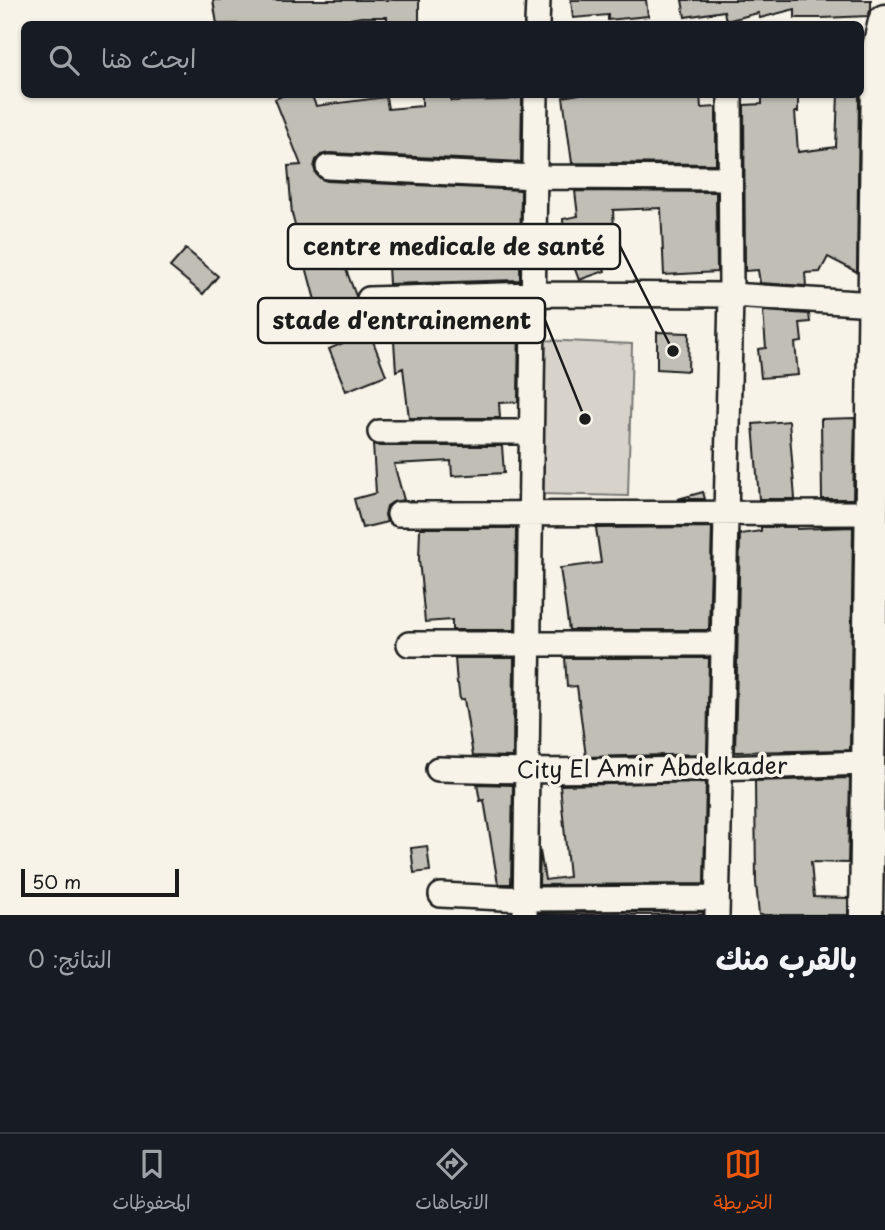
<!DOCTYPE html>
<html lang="ar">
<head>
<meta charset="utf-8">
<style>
	body { margin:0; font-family:"Playpen Sans","Playpen Sans Arabic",sans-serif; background:#20242c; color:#f1f3f6; direction:rtl }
	.scale { position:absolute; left:21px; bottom:18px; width:158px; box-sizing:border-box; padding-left:7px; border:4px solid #1c1c1c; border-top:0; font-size:19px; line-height:24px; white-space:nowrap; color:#1c1c1c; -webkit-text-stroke:5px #f7f3e8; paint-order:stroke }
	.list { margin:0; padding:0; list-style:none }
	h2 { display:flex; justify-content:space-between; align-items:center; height:91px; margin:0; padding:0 28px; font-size:30px }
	h2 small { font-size:23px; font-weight:400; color:#9ea1a6 }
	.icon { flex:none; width:38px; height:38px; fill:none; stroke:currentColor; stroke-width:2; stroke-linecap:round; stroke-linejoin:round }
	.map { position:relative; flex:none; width:885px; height:915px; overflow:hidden; direction:ltr }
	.search { position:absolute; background:#171b24; box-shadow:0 2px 5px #0004; left:21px; right:21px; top:21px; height:77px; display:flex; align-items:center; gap:18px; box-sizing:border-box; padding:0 24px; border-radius:10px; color:#9ea1a6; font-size:26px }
	.sheet { height:217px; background:#171b24 }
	nav { display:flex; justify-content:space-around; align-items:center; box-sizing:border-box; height:98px; border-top:2px solid #363941; background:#171b24; font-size:19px; color:#9ea1a6 }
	nav a { display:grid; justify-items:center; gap:4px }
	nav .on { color:#ea580c }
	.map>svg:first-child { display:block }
	.green { fill:#d7d3cb; stroke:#7a7874; stroke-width:2 }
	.building { fill:#c0beb5; stroke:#1c1c1c; stroke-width:2 }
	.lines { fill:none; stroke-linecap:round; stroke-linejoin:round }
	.street-casing { stroke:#1c1c1c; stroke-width:28 }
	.secondary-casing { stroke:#1c1c1c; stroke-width:37 }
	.street { stroke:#f7f3e8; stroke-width:23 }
	.secondary { stroke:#f7f3e8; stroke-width:32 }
	.labels { text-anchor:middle; stroke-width:7; stroke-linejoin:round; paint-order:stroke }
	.street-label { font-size:23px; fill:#1c1c1c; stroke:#f7f3e8 }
	.leader { fill:none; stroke:#1c1c1c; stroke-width:2.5 }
	.callout-dot { fill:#1c1c1c; stroke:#f7f3e8; stroke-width:2.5 }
	.callout { fill:#f7f3e8; stroke:#1c1c1c; stroke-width:2.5 }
	.callout-label { font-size:24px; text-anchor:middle; font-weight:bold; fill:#1c1c1c }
</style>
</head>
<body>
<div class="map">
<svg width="885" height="915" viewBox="0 0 885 915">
	<rect width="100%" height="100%" fill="#f7f3e8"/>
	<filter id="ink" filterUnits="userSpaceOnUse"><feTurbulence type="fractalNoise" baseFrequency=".0143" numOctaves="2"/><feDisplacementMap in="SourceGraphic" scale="14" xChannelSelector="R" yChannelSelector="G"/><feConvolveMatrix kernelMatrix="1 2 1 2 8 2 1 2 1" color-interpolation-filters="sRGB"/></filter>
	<g filter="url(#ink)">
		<path class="green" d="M 542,340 L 632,344 L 628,496 L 540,494 Z"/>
		<path class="building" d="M 213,0 L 419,0 L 419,22 L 387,22 L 387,17 L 361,17 L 324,24 L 318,24 L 317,21 L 292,24 L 217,24 Z
			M 571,0 L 646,0 L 648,16 L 608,20 L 608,15 L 573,18 Z
			M 682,0 L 871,0 L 871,9 L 868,16 L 822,18 L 795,18 L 795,9 L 760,18 L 758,13 L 726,21 L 724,11 L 685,17 Z
			M 286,94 L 311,94 L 316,106 L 386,97 L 388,109 L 422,106 L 422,94 L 451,94 L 451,101 L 507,100 L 522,97 L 521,162 L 329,153 L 321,155 L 316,160 L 314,167 L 316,174 L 321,179 L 327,181 L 521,190 L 520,280 L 389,284 L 388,266 L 345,267 L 356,296 L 357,306 L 361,310 L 386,375 L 346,391 L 329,349 L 343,343 L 327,301 L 316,304 L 292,214 L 288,166 L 301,165 L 275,99 Z
			M 579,94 L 700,94 L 701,108 L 716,107 L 716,164 L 572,163 L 563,97 Z
			M 762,94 L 798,94 L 798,112 L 795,112 L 798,152 L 836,147 L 838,94 L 859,94 L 857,272 L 828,257 L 820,272 L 805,273 L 806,286 L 760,283 L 758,270 L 745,271 L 744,105 L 762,104 Z
			M 575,191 L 716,192 L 717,272 L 664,275 L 661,208 L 613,210 L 615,249 L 597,250 L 605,271 L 579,280 L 564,240 L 563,219 L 578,216 Z
			M 186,249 L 218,276 L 203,294 L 170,267 Z
			M 519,308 L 518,402 L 499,403 L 500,418 L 409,418 L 403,368 L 396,371 L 392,312 Z
			M 763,311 L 809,314 L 810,322 L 800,323 L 802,342 L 795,343 L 798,375 L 761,378 L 758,349 L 766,348 Z
			M 657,332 L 689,333 L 688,371 L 657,369 Z
			M 855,418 L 853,499 L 822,499 L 821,419 Z
			M 789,421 L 795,499 L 759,499 L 753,424 Z
			M 373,444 L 380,446 L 502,446 L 504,473 L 452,476 L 451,461 L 394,464 L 404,500 L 393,502 L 387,506 L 385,515 L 387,522 L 362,528 L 354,499 L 376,493 Z
			M 703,492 L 705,499 L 678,499 Z
			M 712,527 L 709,630 L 569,630 L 560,568 L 601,563 L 596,528 Z
			M 761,527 L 797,527 L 797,529 L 853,527 L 850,750 L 735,752 L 740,534 L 761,531 Z
			M 420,528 L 516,528 L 515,630 L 452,630 L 452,620 L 425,622 L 419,559 Z
			M 455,658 L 514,658 L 513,757 L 473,756 L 464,699 L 460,700 L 458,684 L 457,684 Z
			M 565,658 L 709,658 L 707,754 L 586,757 L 577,686 L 567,687 Z
			M 850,778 L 848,863 L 811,862 L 814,897 L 848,898 L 848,915 L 759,915 L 756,883 L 755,781 Z
			M 706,782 L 704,884 L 539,885 L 540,851 L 545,880 L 569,877 L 560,785 Z
			M 477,784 L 513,785 L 511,884 L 498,884 L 484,800 L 480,801 Z
			M 427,846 L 430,871 L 414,873 L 411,848 Z
			M 703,912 L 703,915 L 539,915 L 539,913 Z"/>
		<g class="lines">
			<defs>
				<path id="street" d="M 537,24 L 538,0
					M 328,167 L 535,177 L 730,178
					M 369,299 L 533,294 L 731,295 L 874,304
					M 380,432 L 531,432
					M 399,514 L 871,513
					M 409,644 L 723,644
					M 438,769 C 581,774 724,768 867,763
					M 441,895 L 525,899 L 717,898
					M 525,915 L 536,94
					M 717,915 L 731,295 L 730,94"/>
				<path id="secondary" d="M 866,915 L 877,129 L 879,47 L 885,21"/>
			</defs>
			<use href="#street" class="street-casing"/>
			<use href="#secondary" class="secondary-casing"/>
			<use href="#street" class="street"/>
			<use href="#secondary" class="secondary"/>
		</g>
	</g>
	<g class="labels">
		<g class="street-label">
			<text transform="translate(652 768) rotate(-1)" y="8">City El Amir Abdelkader</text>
		</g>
	</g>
	<path class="leader" d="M673 351L620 246M585 419L545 320"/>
	<g class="callout-dot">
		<circle cx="673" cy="351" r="7"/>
		<circle cx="585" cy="419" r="7"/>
	</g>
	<g class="callout">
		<rect x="288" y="224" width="332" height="45" rx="7"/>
		<rect x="258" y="298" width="287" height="45" rx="7"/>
	</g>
	<g class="callout-label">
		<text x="454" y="255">centre medicale de santé</text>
		<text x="402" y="329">stade d'entrainement</text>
	</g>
</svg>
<div class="scale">50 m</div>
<div class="search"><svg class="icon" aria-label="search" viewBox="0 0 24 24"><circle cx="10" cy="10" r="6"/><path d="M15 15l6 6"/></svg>ابحث هنا</div>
</div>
<section class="sheet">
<h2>بالقرب منك<small>النتائج: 0</small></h2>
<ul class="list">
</ul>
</section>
<nav>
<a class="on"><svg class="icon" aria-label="map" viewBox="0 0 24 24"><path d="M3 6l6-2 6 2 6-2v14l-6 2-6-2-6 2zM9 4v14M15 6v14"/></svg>الخريطة</a>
<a><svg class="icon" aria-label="directions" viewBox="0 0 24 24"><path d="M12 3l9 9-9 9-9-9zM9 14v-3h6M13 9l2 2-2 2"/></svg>الاتجاهات</a>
<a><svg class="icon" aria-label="saved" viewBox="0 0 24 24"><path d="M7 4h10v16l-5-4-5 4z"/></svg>المحفوظات</a>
</nav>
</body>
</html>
